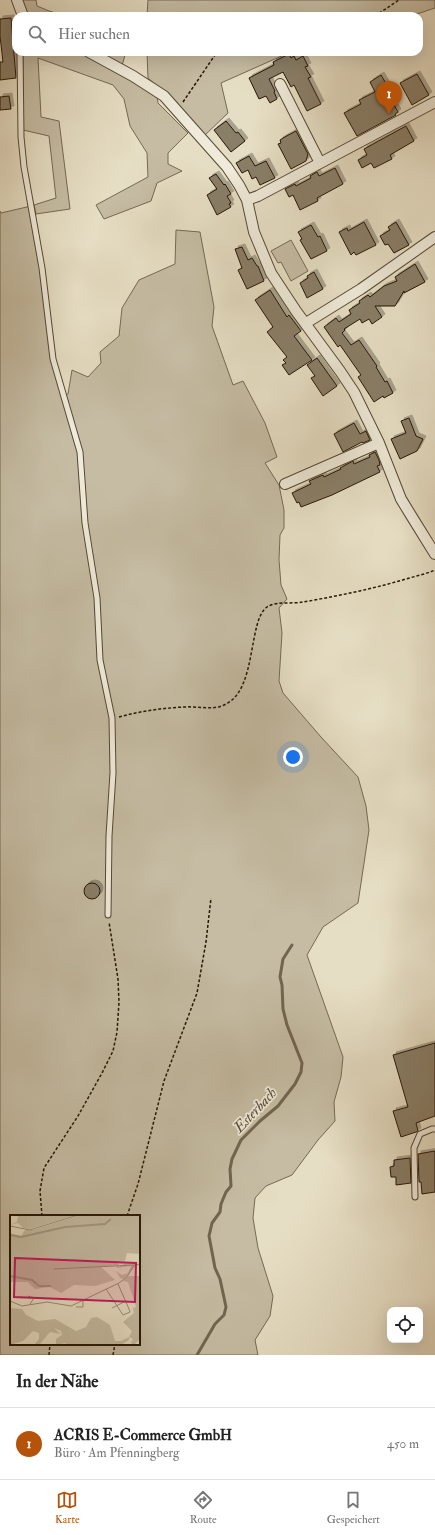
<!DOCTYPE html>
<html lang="de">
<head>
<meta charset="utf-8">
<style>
	body { margin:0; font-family:"IM FELL Double Pica",serif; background:#f6f6f6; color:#222 }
	.controls { position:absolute; right:12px; bottom:12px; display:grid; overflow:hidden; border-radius:8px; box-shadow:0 4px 16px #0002 }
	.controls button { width:36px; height:36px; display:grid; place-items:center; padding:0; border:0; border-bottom:1px solid #e0e0e0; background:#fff; color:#222; font:20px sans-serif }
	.you { position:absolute; left:293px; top:757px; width:14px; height:14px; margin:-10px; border:3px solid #fff; border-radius:50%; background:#1a73e8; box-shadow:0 0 0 6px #1a73e833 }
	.badge { display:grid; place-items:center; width:26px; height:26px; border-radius:50%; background:#b45309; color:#fff; font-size:13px; font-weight:700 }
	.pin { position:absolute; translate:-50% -33px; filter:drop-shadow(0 1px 2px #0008) }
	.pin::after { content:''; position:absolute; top:21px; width:14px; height:12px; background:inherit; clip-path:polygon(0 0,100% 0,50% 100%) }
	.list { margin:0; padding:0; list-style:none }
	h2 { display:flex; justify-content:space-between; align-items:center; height:52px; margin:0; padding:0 16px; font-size:17px }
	h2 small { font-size:13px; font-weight:400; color:#767676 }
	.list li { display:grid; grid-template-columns:26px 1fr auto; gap:12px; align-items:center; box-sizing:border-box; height:72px; padding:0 16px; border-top:1px solid #e0e0e0 }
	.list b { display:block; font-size:15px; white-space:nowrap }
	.list p { margin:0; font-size:13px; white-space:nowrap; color:#767676 }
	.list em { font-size:13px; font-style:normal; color:#767676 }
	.icon { flex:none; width:22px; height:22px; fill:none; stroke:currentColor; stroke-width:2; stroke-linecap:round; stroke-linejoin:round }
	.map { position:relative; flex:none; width:435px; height:1355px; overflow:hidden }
	.search { position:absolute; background:#fff; box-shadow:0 4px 16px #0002; left:12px; right:12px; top:12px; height:44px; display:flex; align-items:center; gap:10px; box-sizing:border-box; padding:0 14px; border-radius:12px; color:#767676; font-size:15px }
	.sheet { height:124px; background:#fff }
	nav { display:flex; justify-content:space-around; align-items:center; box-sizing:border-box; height:56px; border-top:1px solid #e0e0e0; background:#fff; font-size:11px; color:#767676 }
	nav a { display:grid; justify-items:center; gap:2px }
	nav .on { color:#b45309 }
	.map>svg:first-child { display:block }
	.green { fill:#c5bca3; stroke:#756954; fill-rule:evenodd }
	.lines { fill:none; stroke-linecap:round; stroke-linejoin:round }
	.stream { stroke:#716550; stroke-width:3 }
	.building { fill:#897e68; stroke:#251604; filter:url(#shadow) }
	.lane-casing { stroke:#554834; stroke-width:7 }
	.street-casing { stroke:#554834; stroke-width:12 }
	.path { stroke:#251604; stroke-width:1.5; stroke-dasharray:3 2; stroke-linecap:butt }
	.lane { stroke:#efead9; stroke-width:5 }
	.street { stroke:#efead9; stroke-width:10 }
	.labels { text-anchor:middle; stroke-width:3.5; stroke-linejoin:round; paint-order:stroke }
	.water-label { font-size:15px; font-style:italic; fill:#584b37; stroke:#efead9 }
	.inset-river { fill:none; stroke:#a49a83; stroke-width:2 }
	.inset-road { fill:none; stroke:#998e77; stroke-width:1 }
	.view { fill:#c2185b; fill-opacity:0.15; stroke:#c2185b; stroke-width:2 }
	.inset-edge { fill:none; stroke:#251604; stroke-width:2 }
</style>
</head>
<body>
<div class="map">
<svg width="435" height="1355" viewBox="0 0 435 1355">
	<defs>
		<filter id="shadow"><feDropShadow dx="3" dy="-3" stdDeviation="0" flood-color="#0004"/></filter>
	</defs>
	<rect width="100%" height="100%" fill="#e6dec4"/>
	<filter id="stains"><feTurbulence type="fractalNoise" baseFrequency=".005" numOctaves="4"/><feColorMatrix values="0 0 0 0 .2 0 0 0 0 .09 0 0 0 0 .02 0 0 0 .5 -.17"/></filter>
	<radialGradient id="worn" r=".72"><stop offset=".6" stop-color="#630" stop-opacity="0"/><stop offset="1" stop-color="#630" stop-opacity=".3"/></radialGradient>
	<path class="green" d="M 22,0 L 36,0 L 37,6 L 49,11 L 66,16 L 30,16 L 23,6 Z
		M 148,0 L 435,0 L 435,8 L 411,16 L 147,16 Z
		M 23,52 L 121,52 L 125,55 L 120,73 L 157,96 L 158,103 L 188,133 L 168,153 L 168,164 L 182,171 L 157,183 L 151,201 L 104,219 L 96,205 L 148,177 L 147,153 L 130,126 L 124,99 L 113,85 L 38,58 L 41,117 L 59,121 L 70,209 L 36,214 L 34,205 L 56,198 L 49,136 L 23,130 Z
		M 147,52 L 297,52 L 286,54 L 221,83 L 228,113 L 204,136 L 165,93 L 148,78 Z
		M 31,206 L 52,350 L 62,396 L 68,394 L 72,370 L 88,377 L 101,363 L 100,352 L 119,336 L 122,308 L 139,280 L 175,264 L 176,230 L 200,232 L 214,307 L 212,326 L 233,385 L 243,381 L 265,423 L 277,457 L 265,463 L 279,485 L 284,510 L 284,528 L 280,535 L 279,560 L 281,585 L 287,599 L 279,608 L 282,633 L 279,681 L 283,693 L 321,737 L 358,777 L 366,806 L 369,830 L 358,903 L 323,927 L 307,955 L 343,1057 L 341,1077 L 334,1102 L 335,1121 L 318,1140 L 292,1175 L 266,1186 L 255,1198 L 253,1218 L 258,1248 L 273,1296 L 270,1316 L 255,1340 L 258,1355 L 0,1355 L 0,211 L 1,213 ZM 11,1216 L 139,1216 L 139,1344 L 11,1344 Z
		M 291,240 L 308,271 L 291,281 L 281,262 L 278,263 L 271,251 Z"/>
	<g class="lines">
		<path class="stream" d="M 197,1355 L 215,1324 L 224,1315 L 226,1307 L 220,1279 L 215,1268 L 209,1236 L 212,1223 L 220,1212 L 221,1204 L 226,1192 L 231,1186 L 230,1169 L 232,1159 L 241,1140 L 260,1121 L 278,1106 L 295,1084 L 301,1072 L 302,1063 L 287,1025 L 283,1009 L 282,985 L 280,977 L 283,959 L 292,945"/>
	</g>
	<path class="building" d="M 11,18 L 16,78 L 0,80 L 0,62 L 3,62 L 0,36 L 0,19 Z
		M 289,54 L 291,58 L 294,56 L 296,60 L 303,56 L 308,66 L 305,67 L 311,77 L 308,78 L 321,104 L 307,111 L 294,85 L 291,87 L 283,72 L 269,79 L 275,91 L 274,92 L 277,99 L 270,103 L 266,96 L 259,99 L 249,78 L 274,65 L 273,62 Z
		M 417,74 L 429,95 L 412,105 L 400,83 Z
		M 381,75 L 391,92 L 388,94 L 398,112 L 395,114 L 396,115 L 357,136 L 344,113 L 361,104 L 359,100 L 375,92 L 370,82 Z
		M 9,96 L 11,109 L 0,110 L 0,97 Z
		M 226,121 L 236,133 L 238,132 L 245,141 L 231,152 L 214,130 Z
		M 406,126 L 414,141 L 390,155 L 392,159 L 374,168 L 371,163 L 362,168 L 358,160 L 367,155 L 364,149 Z
		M 296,131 L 308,154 L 306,161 L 291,169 L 278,144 L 281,143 L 280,140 L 283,138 Z
		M 249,156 L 255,166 L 266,161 L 275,178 L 260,185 L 256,177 L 252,179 L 248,170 L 242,173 L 236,163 Z
		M 335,168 L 343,184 L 317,198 L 318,201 L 300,210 L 293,195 L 289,197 L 285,189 L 295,184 L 296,186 L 311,178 L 310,176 L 317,172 L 319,176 Z
		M 216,174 L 224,185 L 225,184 L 231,194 L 227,196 L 231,203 L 229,204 L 231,207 L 217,215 L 207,195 L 217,189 L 209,178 Z
		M 364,222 L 376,245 L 356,255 L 354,252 L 351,255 L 339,232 L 347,228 L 348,231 Z
		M 396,222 L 409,245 L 394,253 L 388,244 L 385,245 L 380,236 L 390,230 L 388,227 Z
		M 311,225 L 318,237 L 320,236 L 327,251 L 311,259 L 300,240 L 302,239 L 298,232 Z
		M 242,247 L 248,260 L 252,258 L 257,266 L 258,266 L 264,281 L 247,289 L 238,270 L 242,268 L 235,249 Z
		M 415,264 L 425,282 L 404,293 L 404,291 L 395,306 L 375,306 L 382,317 L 372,324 L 369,319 L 362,323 L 360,319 L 344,329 L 345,330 L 342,333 L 351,345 L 359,340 L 377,366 L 376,367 L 385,382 L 387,381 L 393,393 L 384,398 L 383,396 L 374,402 L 358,377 L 361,375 L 340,345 L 338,347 L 324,327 L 336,318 L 339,322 L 351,314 L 349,310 L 360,303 L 359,301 L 368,295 L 370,297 L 384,286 L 397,281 L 395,277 Z
		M 314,272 L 323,289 L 307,298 L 300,283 L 308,278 L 307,276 Z
		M 270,290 L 287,317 L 289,315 L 301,331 L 294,336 L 312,360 L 289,375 L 282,365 L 286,363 L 283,360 L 287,357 L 267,332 L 273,327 L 255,300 Z
		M 317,358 L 337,386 L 323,396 L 311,378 L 315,376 L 307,365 Z
		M 409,418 L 416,436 L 423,439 L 417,451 L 400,459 L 391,439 L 406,433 L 401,421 Z
		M 354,423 L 360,434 L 366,431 L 370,440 L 363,443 L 362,442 L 343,452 L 334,434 Z
		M 375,452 L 379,460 L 380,465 L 377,466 L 380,472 L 332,495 L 301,507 L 299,502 L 297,503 L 292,493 L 311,484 L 309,481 L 323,475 L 324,477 L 341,469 L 340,468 L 353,461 L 354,464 L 370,457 L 369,455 Z
		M84 891a8 8 0 1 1 16 0a8 8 0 1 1-16 0Z
		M 435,1043 L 435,1116 L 416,1123 L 418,1131 L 416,1132 L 401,1137 L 393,1111 L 408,1107 L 393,1055 Z
		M 435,1151 L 435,1192 L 422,1194 L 421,1182 L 419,1182 L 418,1154 Z
		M 410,1158 L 411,1183 L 396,1185 L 396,1177 L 391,1177 L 390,1167 L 394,1166 L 394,1160 Z"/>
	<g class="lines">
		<defs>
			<path id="lane" d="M 20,52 L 21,137 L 24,167 L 42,268 L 53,359 L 80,452 L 85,523 L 97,598 L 100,660 L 112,718 L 113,773 L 109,836 L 108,915
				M 415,1197 L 414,1148 L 420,1134 L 432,1129 L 435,1129"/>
			<path id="street" d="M 17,0 L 23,16
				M 89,52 L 133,76 L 164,96 L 227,167 L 239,185 L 247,200 L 254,232 L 271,273 L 296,311 L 340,371 L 354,392 L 379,443 L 401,499 L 412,517 L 435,554
				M 280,84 L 320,163
				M 247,200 L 258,196 L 435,102
				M 306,323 L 361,289 L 435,237
				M 285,484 L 379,443"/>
		</defs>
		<use href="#lane" class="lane-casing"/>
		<use href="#street" class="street-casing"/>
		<path class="path" d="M 375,16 L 399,0
			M 183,102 L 217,52
			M 119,717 C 141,711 162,708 185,707 C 198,706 214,711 226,704 C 257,689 248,620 267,607 C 276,601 293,604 303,602 C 338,596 372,589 406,579 C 416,576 426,574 435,570
			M 42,1216 L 40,1191 L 44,1168 L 78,1116 L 102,1073 L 113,1051 L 117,1032 L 119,1002 L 118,979 L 109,922
			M 127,1216 L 138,1184 L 164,1081 L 197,993 L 206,942 L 211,898
			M 49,1355 L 50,1344
			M 113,1355 L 115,1344"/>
		<use href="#lane" class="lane"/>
		<use href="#street" class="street"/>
	</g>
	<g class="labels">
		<g class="water-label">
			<text transform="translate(255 1110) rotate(-47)" y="5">Esterbach</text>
		</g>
	</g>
	<g transform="translate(10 1215)">
		<rect width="130" height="130" fill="#e6dec4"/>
		<path d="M 8,0 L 67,0 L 20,14 L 13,13 L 8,8 L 0,10 L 7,7 ZM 70,0 L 130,0 L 130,39 L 117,38 L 115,46 L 107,47 L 109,52 L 115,49 L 130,50 L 126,51 L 114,64 L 110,63 L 106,56 L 112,60 L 118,58 L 121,51 L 107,53 L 107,50 L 91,52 L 105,65 L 85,71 L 64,70 L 51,78 L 40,72 L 25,74 L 18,67 L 0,67 L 0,18 L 11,21 L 15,15 L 23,15 ZM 119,61 L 130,61 L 130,124 L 124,130 L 121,128 L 123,124 L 119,122 L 119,125 L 111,130 L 57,130 L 55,128 L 47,130 L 38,130 L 46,129 L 46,124 L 52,120 L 51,116 L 44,113 L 51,119 L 40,117 L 29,130 L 24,130 L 29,124 L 29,118 L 23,116 L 13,126 L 0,130 L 0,93 L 12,94 L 16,100 L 28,106 L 45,104 L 66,116 L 76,112 L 81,103 L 87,102 L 100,110 L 105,126 L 111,126 L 119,122 L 122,116 L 113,107 L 124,98 L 123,93 L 126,92 L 118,67 L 113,66 Z" fill="#c5bca3"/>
		<path class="inset-river" d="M 0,20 L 11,22 L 55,12 L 95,9 L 101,4M 0,61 L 22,65 L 29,71 L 41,71"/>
		<path class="inset-road" d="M 0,11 L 20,15 L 68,0M 44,54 L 124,50M 96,74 L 113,100 L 120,97 L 119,94 L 108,69M 18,81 L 24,83 L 20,89M 0,86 L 12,91 L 37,87 L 61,91 L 109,68 L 117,62 L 124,50 L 130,49M 66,92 L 73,92 L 73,86M 102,93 L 116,86"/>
		<path class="view" d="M 5,43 L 126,48 L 125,87 L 4,82 Z"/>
		<rect width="130" height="130" class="inset-edge"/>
	</g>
	<rect width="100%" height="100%" filter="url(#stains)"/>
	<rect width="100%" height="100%" fill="url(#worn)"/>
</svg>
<div class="controls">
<button><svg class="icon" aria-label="locate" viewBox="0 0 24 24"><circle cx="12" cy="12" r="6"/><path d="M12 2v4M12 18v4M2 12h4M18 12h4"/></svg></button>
</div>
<div class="you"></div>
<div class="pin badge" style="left:389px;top:114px">1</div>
<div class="search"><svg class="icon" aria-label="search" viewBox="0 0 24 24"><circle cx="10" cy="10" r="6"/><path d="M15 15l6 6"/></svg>Hier suchen</div>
</div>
<section class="sheet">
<h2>In der Nähe<small></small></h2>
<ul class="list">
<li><span class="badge">1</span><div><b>ACRIS E-Commerce GmbH</b><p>Büro · Am Pfenningberg</p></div><em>450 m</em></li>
</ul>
</section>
<nav>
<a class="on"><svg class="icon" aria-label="map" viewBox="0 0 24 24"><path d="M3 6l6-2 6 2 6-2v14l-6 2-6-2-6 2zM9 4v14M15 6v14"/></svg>Karte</a>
<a><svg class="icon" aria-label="directions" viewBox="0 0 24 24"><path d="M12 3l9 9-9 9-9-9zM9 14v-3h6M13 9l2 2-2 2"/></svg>Route</a>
<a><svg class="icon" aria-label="saved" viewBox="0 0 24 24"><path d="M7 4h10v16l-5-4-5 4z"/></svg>Gespeichert</a>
</nav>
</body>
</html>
